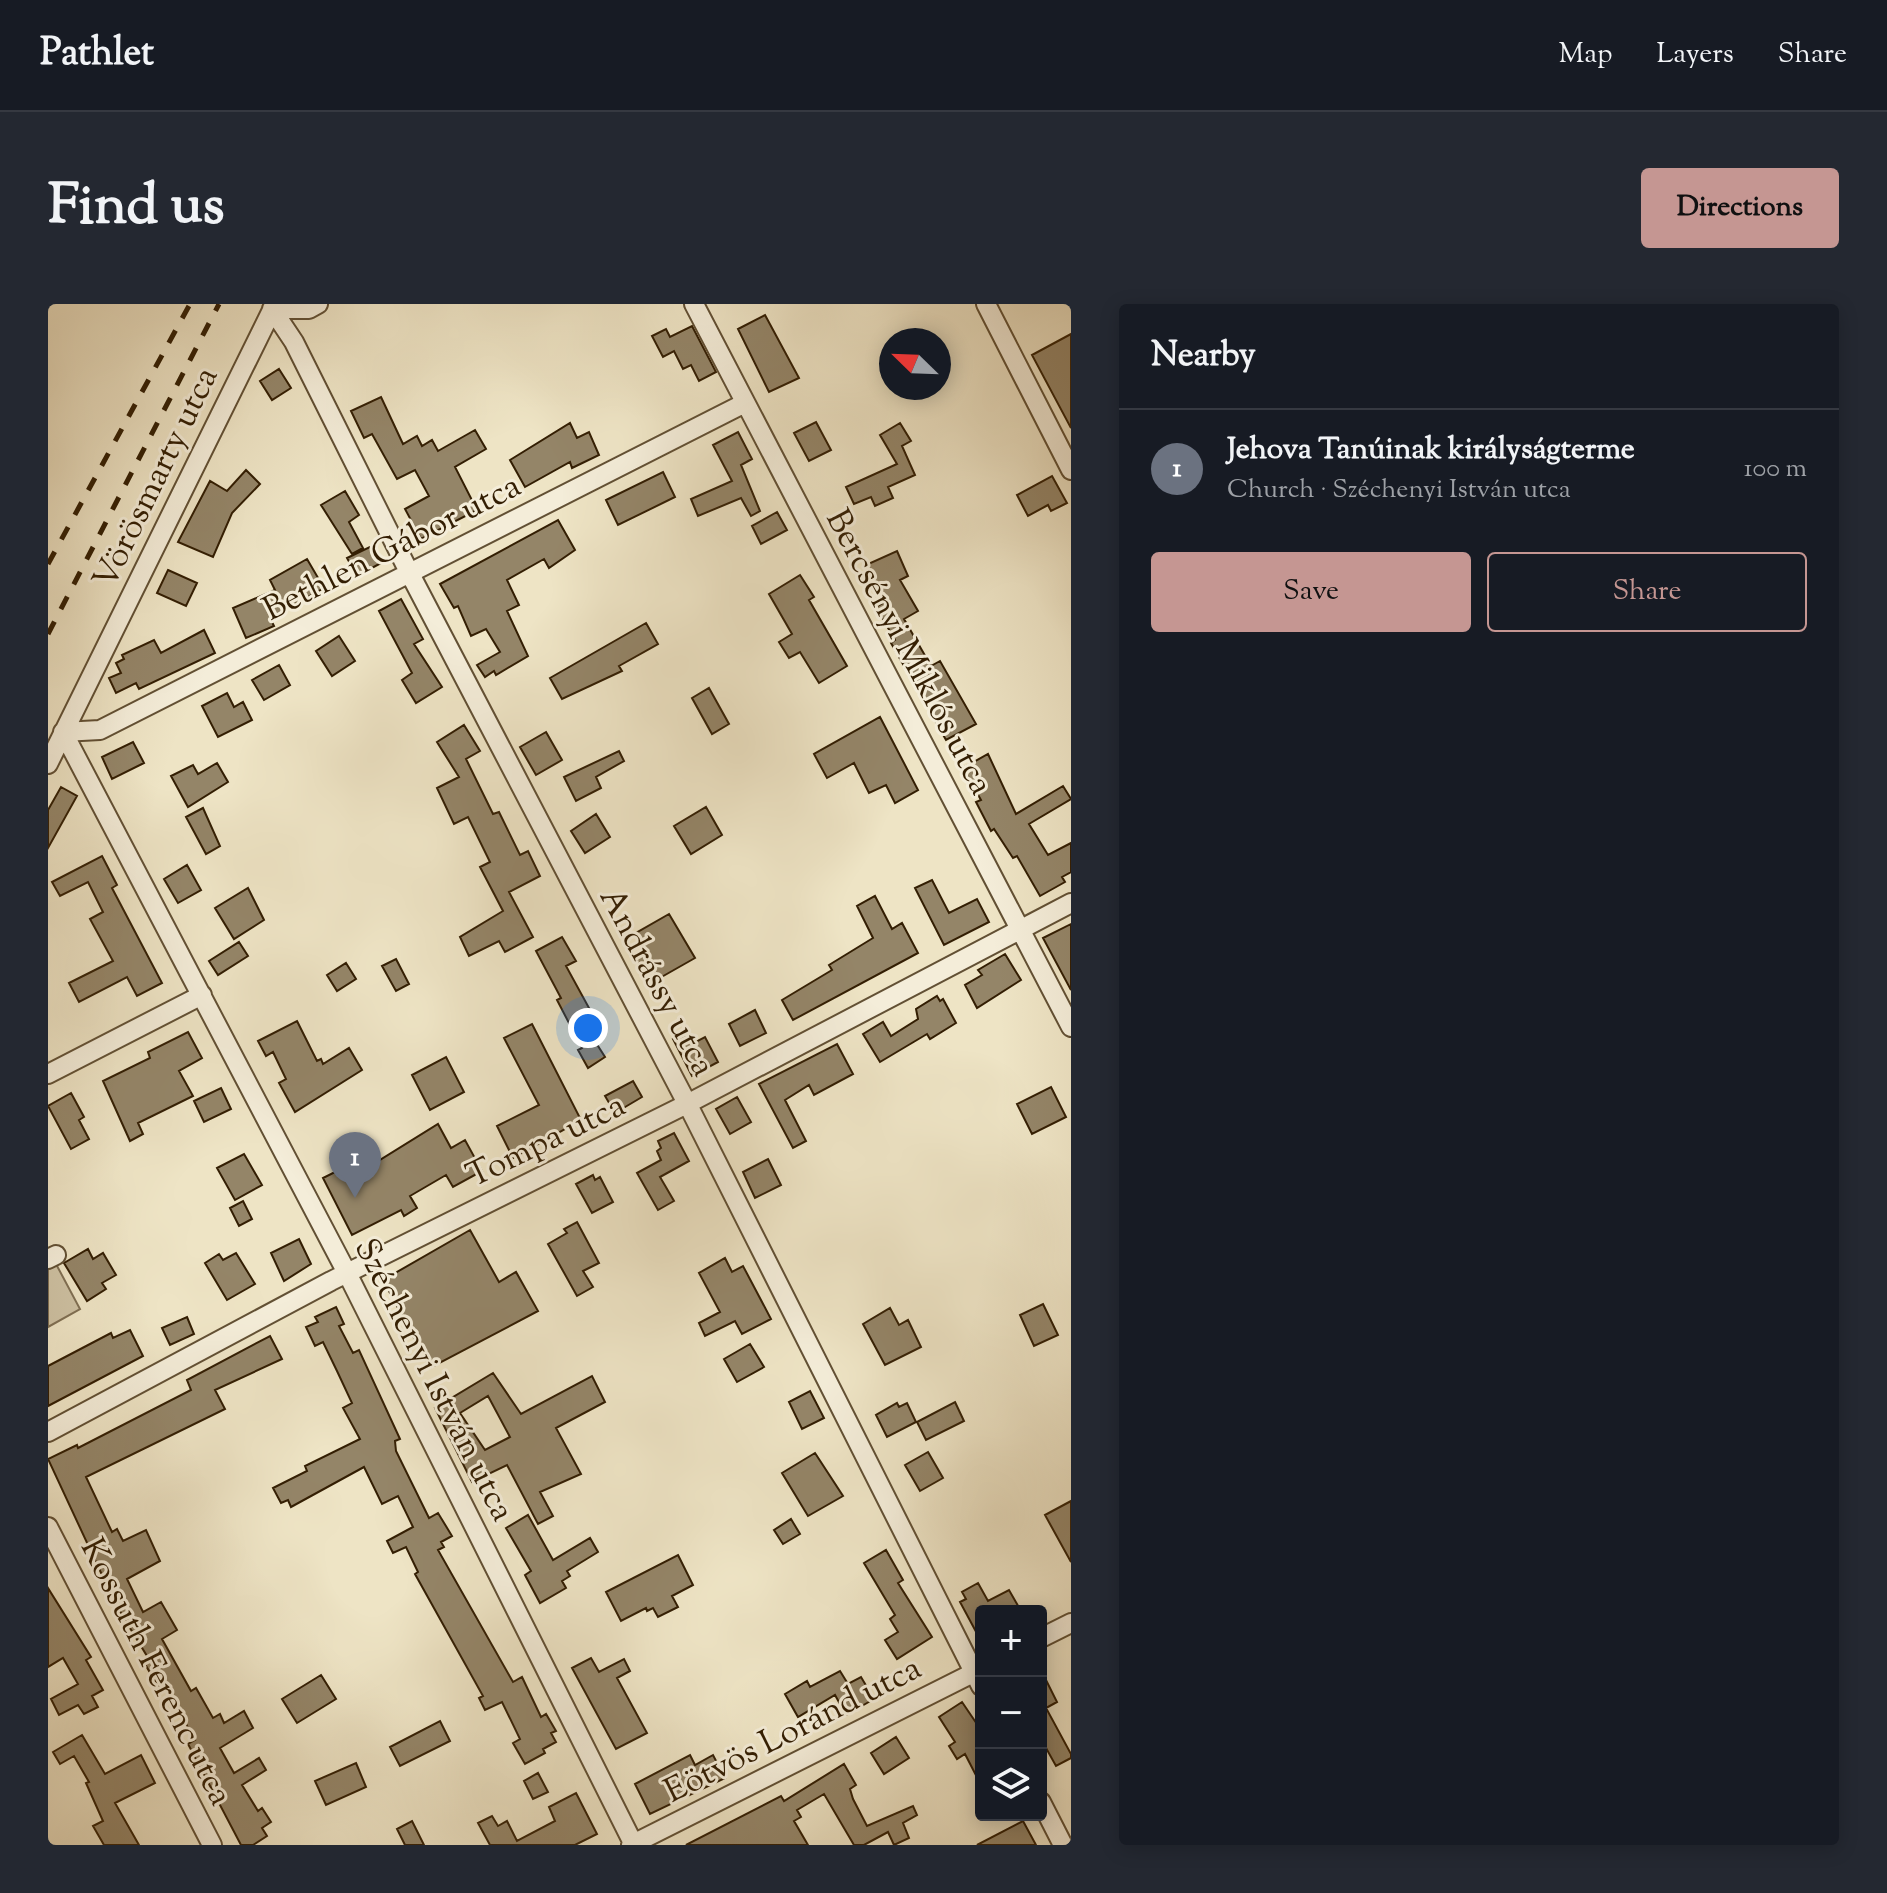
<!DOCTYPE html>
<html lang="en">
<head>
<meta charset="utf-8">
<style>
	body { margin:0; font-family:"Sorts Mill Goudy",serif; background:#242831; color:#f1f3f6 }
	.controls { position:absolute; right:24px; bottom:24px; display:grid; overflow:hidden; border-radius:8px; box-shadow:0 4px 20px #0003 }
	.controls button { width:72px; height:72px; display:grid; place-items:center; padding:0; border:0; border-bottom:2px solid #363941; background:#171b24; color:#f1f3f6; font:40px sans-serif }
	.compass { position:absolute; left:831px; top:24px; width:72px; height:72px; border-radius:50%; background:#171b24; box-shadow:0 4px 20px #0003; rotate:293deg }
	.you { position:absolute; left:540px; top:724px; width:28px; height:28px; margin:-20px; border:6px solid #fff; border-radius:50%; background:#1a73e8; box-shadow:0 0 0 12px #1a73e833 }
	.badge { display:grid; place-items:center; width:52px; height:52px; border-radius:50%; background:#c59692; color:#fff; font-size:26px; font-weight:700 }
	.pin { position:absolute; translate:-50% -66px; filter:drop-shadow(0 2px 4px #0008) }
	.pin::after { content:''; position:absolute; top:42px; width:28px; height:24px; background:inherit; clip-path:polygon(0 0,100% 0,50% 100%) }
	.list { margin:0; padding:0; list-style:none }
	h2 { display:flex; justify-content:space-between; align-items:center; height:104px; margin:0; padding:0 32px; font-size:34px }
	h2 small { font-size:26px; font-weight:400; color:#9ea1a6 }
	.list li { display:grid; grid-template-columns:52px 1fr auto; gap:24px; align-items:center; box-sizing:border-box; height:120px; padding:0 32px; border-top:2px solid #363941 }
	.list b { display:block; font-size:30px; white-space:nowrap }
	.list p { margin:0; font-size:26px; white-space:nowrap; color:#9ea1a6 }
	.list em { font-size:26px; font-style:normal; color:#9ea1a6 }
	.actions { display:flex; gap:16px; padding:24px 32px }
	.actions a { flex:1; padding:18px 0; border:2px solid #c59692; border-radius:8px; text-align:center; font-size:28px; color:#c59692 }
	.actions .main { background:#c59692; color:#111 }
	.icon { flex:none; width:44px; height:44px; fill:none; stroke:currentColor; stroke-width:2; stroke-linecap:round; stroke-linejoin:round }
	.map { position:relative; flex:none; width:1023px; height:1541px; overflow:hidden; border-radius:8px }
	header { display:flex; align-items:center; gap:48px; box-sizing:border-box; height:112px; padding:0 40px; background:#171b24; border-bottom:2px solid #363941 }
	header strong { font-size:38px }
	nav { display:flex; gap:44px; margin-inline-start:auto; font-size:28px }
	.intro { display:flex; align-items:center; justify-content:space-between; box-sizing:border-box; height:192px; padding:0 48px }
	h1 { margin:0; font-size:56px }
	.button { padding:20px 36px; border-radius:8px; background:#c59692; color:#111; font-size:28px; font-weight:700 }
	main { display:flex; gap:48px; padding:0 48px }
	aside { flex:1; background:#171b24; border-radius:8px; box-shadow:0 4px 20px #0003 }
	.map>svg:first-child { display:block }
	.green { fill:#cec2a4; stroke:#807054; stroke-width:2 }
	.building { fill:#948568; stroke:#331e03; stroke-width:2; fill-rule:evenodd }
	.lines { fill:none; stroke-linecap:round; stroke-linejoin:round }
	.minor-casing { stroke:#625034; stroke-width:22 }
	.minor { stroke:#f4edd9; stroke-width:18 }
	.rail { stroke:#331e03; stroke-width:5; stroke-dasharray:14 14; stroke-linecap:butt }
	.labels { text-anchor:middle; stroke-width:6; stroke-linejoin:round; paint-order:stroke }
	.street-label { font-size:34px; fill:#331e03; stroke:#f4edd9 }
</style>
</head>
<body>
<header>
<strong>Pathlet</strong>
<nav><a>Map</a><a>Layers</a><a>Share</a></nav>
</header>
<div class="intro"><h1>Find us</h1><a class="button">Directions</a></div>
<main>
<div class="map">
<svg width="1023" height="1541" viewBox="0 0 1023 1541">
	<rect width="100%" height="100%" fill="#eee4c5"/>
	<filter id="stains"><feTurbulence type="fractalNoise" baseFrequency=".0025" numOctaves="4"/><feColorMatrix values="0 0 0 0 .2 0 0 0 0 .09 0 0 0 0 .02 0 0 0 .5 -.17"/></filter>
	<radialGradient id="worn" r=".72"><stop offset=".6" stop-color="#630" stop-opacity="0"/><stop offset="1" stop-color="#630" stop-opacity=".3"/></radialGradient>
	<path class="green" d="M 0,945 L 32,1005 L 0,1023 Z"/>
	<path class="building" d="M 717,11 L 751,74 L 721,88 L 690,25 Z
		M 644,22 L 668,68 L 651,77 L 643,61 L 635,65 L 626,47 L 615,53 L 604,32 L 618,25 L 622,33 Z
		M 1023,30 L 1023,124 L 984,51 Z
		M 231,65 L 243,84 L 224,96 L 212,77 Z
		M 333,93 L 355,140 L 369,132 L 374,142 L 384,136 L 390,147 L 427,126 L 438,145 L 407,163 L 429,206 L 373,235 L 357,205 L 381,192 L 367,166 L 349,175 L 324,130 L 316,134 L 303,107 Z
		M 768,118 L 783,146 L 761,157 L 746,129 Z
		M 522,119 L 529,134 L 541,128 L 551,151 L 524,164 L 522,158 L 477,183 L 462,156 Z
		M 852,119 L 863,137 L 854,142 L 867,171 L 840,183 L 845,194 L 827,202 L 823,193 L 806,200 L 798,183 L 849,160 L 832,131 Z
		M 690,128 L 704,155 L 693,161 L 712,207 L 703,212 L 693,194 L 650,212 L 643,195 L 684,177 L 665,141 Z
		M 198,166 L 212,180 L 184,209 L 165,253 L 130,238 L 162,177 L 179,187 Z
		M 615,168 L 627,193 L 570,221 L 558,196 Z
		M 1004,172 L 1019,199 L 1003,207 L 1000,201 L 980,212 L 969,191 Z
		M 297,187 L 311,211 L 301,218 L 315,244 L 304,250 L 273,201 Z
		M 729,208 L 739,226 L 713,240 L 704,222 Z
		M 510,216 L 527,246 L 501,264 L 496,255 L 459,276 L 471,301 L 459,307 L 480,352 L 448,371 L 446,367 L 437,373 L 429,361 L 452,348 L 438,325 L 423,332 L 410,302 L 406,304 L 392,280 Z
		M 326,241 L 335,258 L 309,272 L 299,254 Z
		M 849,247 L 860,272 L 852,276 L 870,307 L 856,315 L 883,362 L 892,357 L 928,420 L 898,436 L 843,339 L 847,336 L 828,303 L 835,299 L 818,261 Z
		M 259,255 L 276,284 L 222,314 L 226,322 L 198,334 L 185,304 L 227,286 L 222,276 Z
		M 120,266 L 149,279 L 138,302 L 109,289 Z
		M 752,271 L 766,293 L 761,296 L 799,362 L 771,379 L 752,348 L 741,354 L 731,338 L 744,330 L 721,290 Z
		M 353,295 L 375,335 L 366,340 L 394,383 L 368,399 L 354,376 L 364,369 L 331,307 Z
		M 598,319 L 610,340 L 571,362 L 574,367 L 514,395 L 502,374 Z
		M 156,326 L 167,349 L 91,385 L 88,379 L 68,389 L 61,374 L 73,369 L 68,359 L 76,355 L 74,351 L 106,336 L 113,349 Z
		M 291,332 L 307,357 L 284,372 L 268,347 Z
		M 231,361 L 242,381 L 216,396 L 204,376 Z
		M 661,384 L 681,420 L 664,430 L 644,394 Z
		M 179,389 L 186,403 L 195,398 L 204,416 L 170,433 L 154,402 Z
		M 832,413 L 870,486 L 847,499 L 838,481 L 821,489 L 806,459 L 779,474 L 766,450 Z
		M 416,421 L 432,447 L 418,455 L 445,510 L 451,508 L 472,551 L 480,547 L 492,572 L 461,588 L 485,633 L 457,648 L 451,637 L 421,652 L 412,633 L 455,607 L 432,563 L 442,558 L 420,513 L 406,520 L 389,484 L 411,473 L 389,438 Z
		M 498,428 L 514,456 L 488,471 L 472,443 Z
		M 85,438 L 96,459 L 64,475 L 54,453 Z
		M 571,447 L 576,457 L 548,473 L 553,484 L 528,497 L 516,473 Z
		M 940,450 L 968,510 L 1015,482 L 1023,495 L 981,520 L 1000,551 L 1023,539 L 1023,568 L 1014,573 L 1017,578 L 992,592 L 969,552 L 965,554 L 946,525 L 943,527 L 928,498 L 933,496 L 915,464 Z
		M 169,459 L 180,478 L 140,503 L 123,472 L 145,461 L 150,470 Z
		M 13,483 L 29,492 L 0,544 L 0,506 Z
		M 658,503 L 674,531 L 643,550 L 626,522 Z
		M 155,504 L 172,542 L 158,550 L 138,513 Z
		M 548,510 L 562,533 L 537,549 L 523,527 Z
		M 54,552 L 69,581 L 64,584 L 114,679 L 89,692 L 79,673 L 31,698 L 21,679 L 65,657 L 42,615 L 55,608 L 40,578 L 12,592 L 4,578 Z
		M 139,561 L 153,586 L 130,599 L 116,575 Z
		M 884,576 L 901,609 L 929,595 L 941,618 L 896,641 L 867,584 Z
		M 200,584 L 216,616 L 186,635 L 167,604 Z
		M 827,592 L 844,625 L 854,619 L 870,649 L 745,716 L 734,696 L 784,666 L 781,661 L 825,634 L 809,602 Z
		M 621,610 L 647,654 L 610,675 L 606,668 L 599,673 L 588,654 L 598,648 L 588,629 Z
		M 1023,620 L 1023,686 L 995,634 Z
		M 514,633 L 528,657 L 518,662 L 547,715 L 536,720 L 557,753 L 540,764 L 530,746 L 534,744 L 509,696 L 513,694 L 488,647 Z
		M 191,638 L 200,652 L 170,671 L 161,657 Z
		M 957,650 L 973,676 L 929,704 L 917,681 L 934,671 L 930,666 Z
		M 348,655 L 361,680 L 348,687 L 334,662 Z
		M 298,659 L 308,675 L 289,687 L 279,671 Z
		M 889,692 L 892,697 L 895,695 L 908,719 L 882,735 L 879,730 L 832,758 L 815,730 L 835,718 L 843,732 L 870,715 L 868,705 Z
		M 707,706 L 718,729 L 692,742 L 681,720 Z
		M 249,717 L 269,757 L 273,755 L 275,760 L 301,744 L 314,766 L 247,808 L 231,779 L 238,775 L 225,748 L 218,752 L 210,737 Z
		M 484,720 L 533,816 L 465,854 L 449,822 L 491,801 L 456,734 Z
		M 140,728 L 154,754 L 131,767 L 145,792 L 90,819 L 95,830 L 82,837 L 55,777 L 102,754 L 100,748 Z
		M 638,728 L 644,740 L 657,733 L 670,758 L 644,772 L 625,735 Z
		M 789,740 L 805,770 L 766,791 L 761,781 L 737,796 L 758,837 L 745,844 L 711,780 Z
		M 398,753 L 416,788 L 382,806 L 364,771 Z
		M 585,777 L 594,793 L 567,809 L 557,792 Z
		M 1003,783 L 1018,813 L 984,830 L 969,800 Z
		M 173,784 L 183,805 L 156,818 L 146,797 Z
		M 23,789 L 36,813 L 31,816 L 41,835 L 23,845 L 0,802 Z
		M 689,793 L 703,818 L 682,830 L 668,805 Z
		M 390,820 L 403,844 L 417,836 L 434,867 L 405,883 L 398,871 L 362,892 L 369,904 L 356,912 L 353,906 L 304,931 L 275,874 L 309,857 L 314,867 Z
		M 626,829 L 641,857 L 612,873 L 626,897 L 610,906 L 589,869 L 613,856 L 609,847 L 613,844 L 610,837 Z
		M 196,850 L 214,881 L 187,896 L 169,864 Z
		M 720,855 L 733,881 L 707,894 L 695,868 Z
		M 545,871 L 547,876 L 552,873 L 565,898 L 544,909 L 528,880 Z
		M 195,897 L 204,915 L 191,922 L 182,904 Z
		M 529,918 L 551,959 L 535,967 L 545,983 L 529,992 L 500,940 L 519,929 L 516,925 Z
		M 422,926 L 451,978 L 468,968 L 490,1007 L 382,1064 L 335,976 Z
		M 251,935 L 263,960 L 236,977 L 223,949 Z
		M 40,945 L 45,955 L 55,949 L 68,971 L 54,979 L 58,985 L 39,997 L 16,959 Z
		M 188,949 L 207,980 L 179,996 L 157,959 L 171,950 L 175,956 Z
		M 677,954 L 684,968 L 695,962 L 723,1015 L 694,1030 L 687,1017 L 657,1032 L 651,1019 L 672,1008 L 651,969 Z
		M 995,1000 L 1010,1031 L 986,1042 L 972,1011 Z
		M 288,1003 L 296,1020 L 291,1022 L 305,1049 L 311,1046 L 352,1135 L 347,1137 L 348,1147 L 381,1214 L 390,1209 L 404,1232 L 393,1238 L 396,1243 L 390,1246 L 465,1378 L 474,1373 L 493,1413 L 498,1410 L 508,1427 L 503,1429 L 508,1438 L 495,1445 L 497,1449 L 477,1460 L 465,1439 L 472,1435 L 454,1398 L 437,1406 L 431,1394 L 435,1392 L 367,1270 L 370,1268 L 358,1243 L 345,1249 L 339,1237 L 365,1223 L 350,1192 L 334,1200 L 316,1163 L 243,1203 L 240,1196 L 233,1199 L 225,1184 L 259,1167 L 257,1162 L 312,1135 L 295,1104 L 304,1099 L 289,1067 L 275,1038 L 267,1042 L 258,1023 L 270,1018 L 267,1013 Z
		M 842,1004 L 851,1021 L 860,1016 L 873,1043 L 837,1061 L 815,1020 Z
		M 139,1013 L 146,1030 L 122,1041 L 114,1024 Z
		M 82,1026 L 95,1052 L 0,1102 L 0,1062 L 63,1029 L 65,1034 Z
		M 222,1032 L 234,1055 L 167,1086 L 177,1105 L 38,1173 L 64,1228 L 69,1225 L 75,1237 L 98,1226 L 112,1257 L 79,1275 L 95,1308 L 113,1298 L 129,1326 L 114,1335 L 143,1387 L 148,1384 L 165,1414 L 172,1410 L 176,1419 L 196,1407 L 205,1424 L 172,1444 L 186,1469 L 211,1454 L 218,1466 L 194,1481 L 210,1507 L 214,1504 L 223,1518 L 214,1524 L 219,1532 L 205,1541 L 193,1541 L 140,1440 L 147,1436 L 117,1383 L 112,1386 L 97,1360 L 102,1357 L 68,1301 L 0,1155 L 29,1141 L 30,1144 L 143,1086 L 139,1076 Z
		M 702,1040 L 716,1063 L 689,1078 L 676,1055 Z
		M 445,1069 L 473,1110 L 544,1072 L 557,1098 L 508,1124 L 533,1170 L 492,1188 L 505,1212 L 490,1220 L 459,1161 L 424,1178 L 387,1104 ZM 440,1092 L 462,1133 L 437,1146 L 412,1109 Z
		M 762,1087 L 776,1114 L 754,1125 L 741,1098 Z
		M 907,1098 L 916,1117 L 878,1136 L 869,1118 Z
		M 849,1099 L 851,1103 L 859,1099 L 868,1118 L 839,1133 L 828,1111 Z
		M 880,1148 L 895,1174 L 872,1187 L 857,1161 Z
		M 767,1149 L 795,1192 L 760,1212 L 734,1169 Z
		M 1023,1197 L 1023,1258 L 997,1211 Z
		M 480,1211 L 505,1256 L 542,1234 L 550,1248 L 519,1267 L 522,1272 L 514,1277 L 518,1284 L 492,1299 L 477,1271 L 483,1267 L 458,1224 Z
		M 743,1215 L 752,1230 L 735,1240 L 726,1226 Z
		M 838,1246 L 855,1276 L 850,1279 L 884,1333 L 849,1355 L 837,1336 L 850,1328 L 842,1315 L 847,1311 L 816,1259 Z
		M 630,1251 L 645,1281 L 624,1292 L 630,1303 L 610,1313 L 605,1304 L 599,1307 L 598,1304 L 573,1317 L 558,1288 Z
		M 930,1279 L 940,1297 L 961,1286 L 973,1307 L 933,1307 L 933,1337 L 912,1298 L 918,1295 L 914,1288 Z
		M 0,1284 L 43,1353 L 38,1356 L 55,1386 L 44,1392 L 50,1403 L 36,1410 L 30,1401 L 11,1411 L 3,1395 L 30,1380 L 15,1354 L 0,1363 Z
		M 543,1354 L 551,1368 L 576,1355 L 582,1367 L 569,1374 L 599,1429 L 568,1445 L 524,1364 Z
		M 993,1366 L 1009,1398 L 998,1404 L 1023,1450 L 1023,1454 L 1008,1462 L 993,1435 Z
		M 792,1367 L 800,1380 L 813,1373 L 826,1395 L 798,1411 L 787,1391 L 750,1413 L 737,1390 L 759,1377 L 762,1383 Z
		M 273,1371 L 288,1395 L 249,1419 L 234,1395 Z
		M 914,1398 L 933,1426 L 933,1481 L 917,1450 L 909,1455 L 901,1442 L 907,1438 L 891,1413 Z
		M 392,1417 L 402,1437 L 352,1462 L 342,1443 Z
		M 34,1431 L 57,1470 L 93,1451 L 107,1479 L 67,1499 L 91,1541 L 56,1541 L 45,1522 L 55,1517 L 38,1479 L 41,1478 L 26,1452 L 12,1460 L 5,1448 Z
		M 848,1433 L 861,1454 L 836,1470 L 823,1449 Z
		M 642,1451 L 647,1461 L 665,1451 L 677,1474 L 602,1510 L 587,1480 Z
		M 308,1459 L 318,1483 L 278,1501 L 267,1477 Z
		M 796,1460 L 808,1481 L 802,1485 L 805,1495 L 819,1522 L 865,1502 L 869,1511 L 855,1519 L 861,1534 L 846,1541 L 840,1528 L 816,1541 L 806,1541 L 776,1490 L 749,1506 L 753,1513 L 746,1517 L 760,1541 L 638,1541 L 733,1492 L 736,1497 Z
		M 490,1469 L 500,1488 L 485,1495 L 476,1477 Z
		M 528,1489 L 549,1530 L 527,1541 L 442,1541 L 430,1519 L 444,1512 L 450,1522 L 459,1517 L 469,1537 L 507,1517 L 501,1503 Z
		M 364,1517 L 376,1541 L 357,1541 L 349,1525 Z
		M 975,1517 L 988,1541 L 929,1541 Z"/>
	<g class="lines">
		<defs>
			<path id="minor" d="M 646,0 L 1023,723
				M 938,0 L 1023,166
				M 224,5 L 246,38 L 361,268 L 643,807 L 933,1382
				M 224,5 L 261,5 L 270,0
				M 15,428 L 299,969 L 586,1541
				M 15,428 L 52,426 L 697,99
				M 0,460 L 227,0
				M 0,770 L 154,691
				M 0,955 L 8,951
				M 0,1128 L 283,977 L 639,800 L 1023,599
				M 0,1223 L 164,1541
				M 993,1334 L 1023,1319
				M 993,1498 L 1015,1541
				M 583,1541 L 933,1365"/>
		</defs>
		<use href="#minor" class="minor-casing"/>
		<use href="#minor" class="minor"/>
		<path class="rail" d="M 0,260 L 142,0
			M 0,330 L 171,0"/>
	</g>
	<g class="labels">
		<g class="street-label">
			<text transform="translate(106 173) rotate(-64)" y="12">Vörösmarty utca</text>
			<text transform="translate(343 242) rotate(-27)" y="12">Bethlen Gábor utca</text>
			<text transform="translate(863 347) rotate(62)" y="12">Bercsényi Miklós utca</text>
			<text transform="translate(611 677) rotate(62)" y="12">Andrássy utca</text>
			<text transform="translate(497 835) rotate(-26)" y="12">Tompa utca</text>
			<text transform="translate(388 1075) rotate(63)" y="12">Széchenyi István utca</text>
			<text transform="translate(110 1367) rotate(63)" y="12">Kossuth Ferenc utca</text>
			<text transform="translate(744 1424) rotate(-27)" y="12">Eötvös Loránd utca</text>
		</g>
	</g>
	<rect width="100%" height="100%" filter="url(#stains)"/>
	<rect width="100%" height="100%" fill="url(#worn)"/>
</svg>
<div class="controls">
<button>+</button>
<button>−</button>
<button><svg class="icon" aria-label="layers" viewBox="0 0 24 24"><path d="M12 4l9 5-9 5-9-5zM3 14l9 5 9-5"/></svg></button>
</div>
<svg class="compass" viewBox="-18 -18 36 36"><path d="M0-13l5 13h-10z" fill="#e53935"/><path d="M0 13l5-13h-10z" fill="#9ea1a6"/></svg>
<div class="you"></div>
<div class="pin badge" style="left:307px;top:894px;background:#6b7280">1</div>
</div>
<aside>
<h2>Nearby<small></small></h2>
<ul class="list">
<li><span class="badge" style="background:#6b7280">1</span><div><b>Jehova Tanúinak királyságterme</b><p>Church · Széchenyi István utca</p></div><em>100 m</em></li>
</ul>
<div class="actions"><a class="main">Save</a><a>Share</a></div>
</aside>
</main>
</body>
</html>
